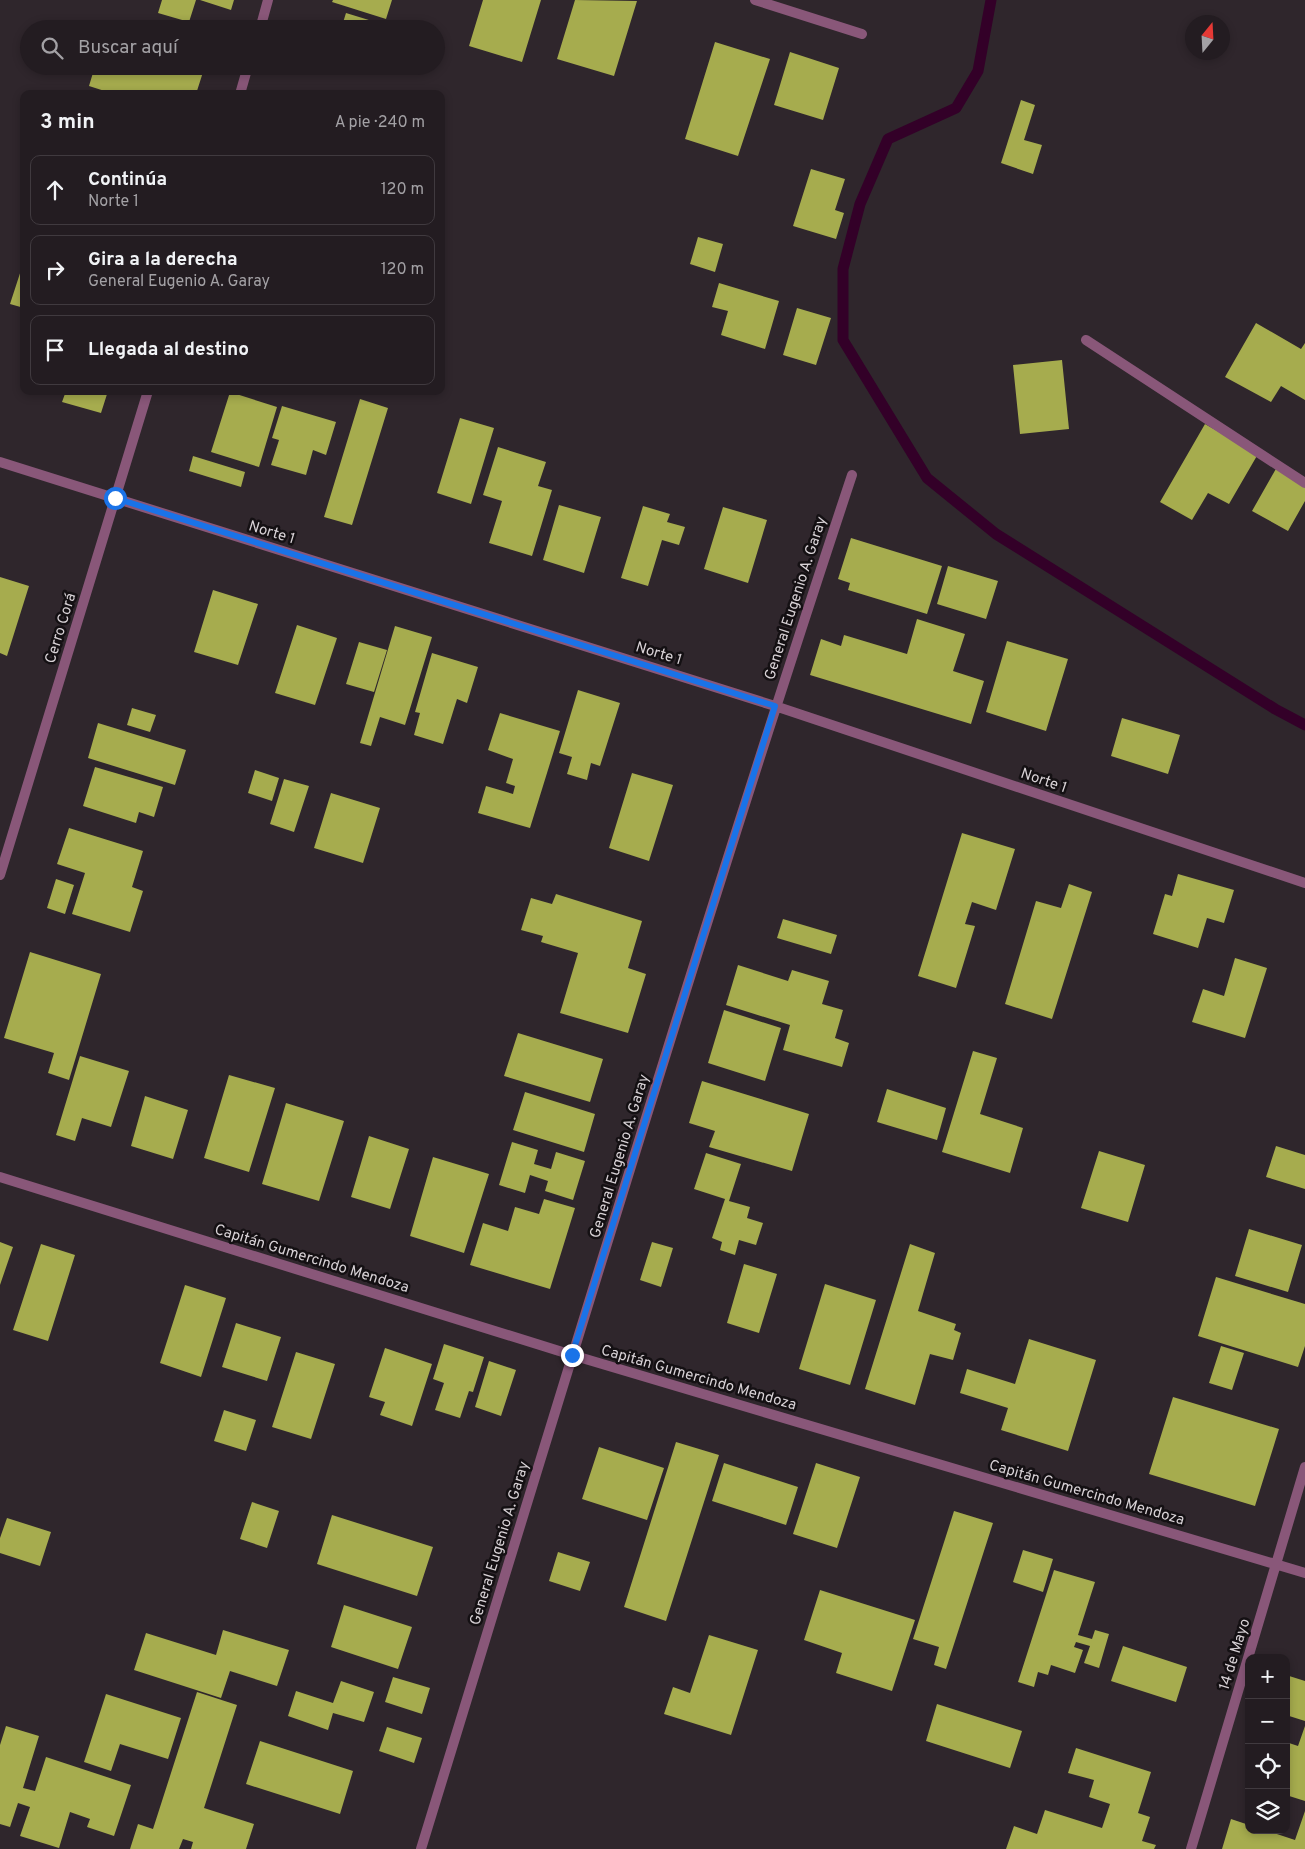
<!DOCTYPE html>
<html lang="es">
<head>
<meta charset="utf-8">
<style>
	body { margin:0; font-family:Overpass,sans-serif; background:#2b252a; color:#f1f3f6 }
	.controls { position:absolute; right:15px; bottom:15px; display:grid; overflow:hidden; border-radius:10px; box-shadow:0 2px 8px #0003 }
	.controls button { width:45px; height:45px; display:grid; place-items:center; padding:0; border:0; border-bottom:1px solid #403a3f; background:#231c21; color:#f1f3f6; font:25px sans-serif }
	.compass { position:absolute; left:1185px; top:15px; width:45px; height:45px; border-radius:50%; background:#231c21; box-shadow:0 2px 8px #0003; rotate:18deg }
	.stop { position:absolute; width:15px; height:15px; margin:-11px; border:4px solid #1a73e8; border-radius:50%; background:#fff }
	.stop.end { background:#1a73e8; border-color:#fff; box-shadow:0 1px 5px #0008 }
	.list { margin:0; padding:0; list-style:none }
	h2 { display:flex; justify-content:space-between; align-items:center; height:65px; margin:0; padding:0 20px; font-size:21px }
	h2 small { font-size:16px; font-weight:400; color:#a3a1a5 }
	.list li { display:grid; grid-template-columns:32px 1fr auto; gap:15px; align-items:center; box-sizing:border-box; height:70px; margin:0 10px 10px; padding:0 10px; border:1px solid #403a3f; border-radius:10px }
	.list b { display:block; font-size:19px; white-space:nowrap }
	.list p { margin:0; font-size:16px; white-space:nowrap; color:#a3a1a5 }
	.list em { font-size:16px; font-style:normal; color:#a3a1a5 }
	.icon { flex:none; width:28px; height:28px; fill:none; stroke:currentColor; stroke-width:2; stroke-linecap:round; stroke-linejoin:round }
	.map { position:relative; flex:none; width:1305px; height:1849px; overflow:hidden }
	.search { position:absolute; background:#231c21; box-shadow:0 2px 8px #0003; left:20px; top:20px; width:425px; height:55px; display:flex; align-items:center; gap:12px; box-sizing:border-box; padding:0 18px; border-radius:28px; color:#a3a1a5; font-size:19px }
	.panel { position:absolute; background:#231c21; box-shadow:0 2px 8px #0003; left:20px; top:90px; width:425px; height:305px; border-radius:10px }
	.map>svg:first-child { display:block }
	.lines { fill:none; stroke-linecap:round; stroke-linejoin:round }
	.stream { stroke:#330028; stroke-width:11 }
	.building { fill:#a6ac4e }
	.service { stroke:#895779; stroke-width:10 }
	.minor { stroke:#895779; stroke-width:10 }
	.route { stroke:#1a73e8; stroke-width:6 }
	.labels { text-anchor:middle; stroke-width:5; stroke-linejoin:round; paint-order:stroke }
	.street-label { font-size:15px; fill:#d8d2d6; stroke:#141013 }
</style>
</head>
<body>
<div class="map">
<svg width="1305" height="1849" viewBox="0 0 1305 1849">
	<rect width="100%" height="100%" fill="#2f262c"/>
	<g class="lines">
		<path class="stream" d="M 991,0 L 978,71 L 956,108 L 888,139 L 860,204 L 843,269 L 843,340 L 927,478 L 996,534 L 1275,709 L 1305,725"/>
	</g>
	<path class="building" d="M 162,0 L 196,0 L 189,22 L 158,13 Z
		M 200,0 L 234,0 L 231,10 Z
		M 333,0 L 392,0 L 386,19 L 332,2 Z
		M 483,0 L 541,0 L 522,62 L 469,46 Z
		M 575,0 L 637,1 L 614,76 L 557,59 Z
		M 346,13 L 382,24 L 380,29 L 341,29 Z
		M 715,42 L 770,59 L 738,156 L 685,139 Z
		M 790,52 L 839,68 L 823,120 L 774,105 Z
		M 95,66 L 169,66 L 168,69 L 184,75 L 186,66 L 204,69 L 196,94 L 114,94 L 89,86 Z
		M 1021,100 L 1035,105 L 1024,140 L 1042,145 L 1033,174 L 1001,163 Z
		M 811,169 L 845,179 L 835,210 L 844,213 L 836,239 L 793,226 Z
		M 698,237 L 723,244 L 715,272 L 690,264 Z
		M 24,261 L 24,308 L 10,304 Z
		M 719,283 L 779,301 L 765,349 L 721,335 L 728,311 L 712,307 Z
		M 797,308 L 831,318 L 816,365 L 783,355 Z
		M 1256,323 L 1301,349 L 1305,343 L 1305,400 L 1281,386 L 1271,402 L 1225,377 Z
		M 1062,360 L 1069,429 L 1020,434 L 1013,365 Z
		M 66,391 L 108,391 L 101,413 L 62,402 Z
		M 230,392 L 277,407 L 259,467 L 211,452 Z
		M 360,399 L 388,408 L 352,525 L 324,517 Z
		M 282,406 L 336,422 L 326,455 L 313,450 L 306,475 L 271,465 L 279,440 L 272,438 Z
		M 460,418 L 494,428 L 471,504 L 437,493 Z
		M 1205,424 L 1258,454 L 1229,504 L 1208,493 L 1192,520 L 1160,502 Z
		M 498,447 L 546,462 L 538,486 L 552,490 L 532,556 L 489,543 L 502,501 L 483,495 Z
		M 193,456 L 245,472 L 241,487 L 189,471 Z
		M 1277,467 L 1305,483 L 1305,501 L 1288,531 L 1252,511 Z
		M 559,505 L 601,517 L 584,573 L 543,560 Z
		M 643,506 L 670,514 L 667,522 L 685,527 L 679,545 L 662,540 L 648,586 L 621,578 Z
		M 723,507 L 767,520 L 748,583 L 704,569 Z
		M 851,538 L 942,566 L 927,614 L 848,590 L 850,583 L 838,579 Z
		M 948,566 L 998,581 L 986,619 L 937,604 Z
		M 0,577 L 29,586 L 7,656 L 0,653 Z
		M 213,590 L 258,604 L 238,665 L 194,652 Z
		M 917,619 L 965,634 L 953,671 L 984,681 L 971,724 L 810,675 L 821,639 L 841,646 L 844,635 L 907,654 Z
		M 297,625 L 337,638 L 315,705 L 275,693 Z
		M 395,626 L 432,637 L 405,725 L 380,717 L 371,746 L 360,743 Z
		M 1007,641 L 1068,659 L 1046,731 L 986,712 Z
		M 359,642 L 387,650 L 374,692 L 346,684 Z
		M 432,653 L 478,667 L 467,703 L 457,699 L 443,744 L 414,735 L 420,713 L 415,712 Z
		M 578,690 L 620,703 L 600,766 L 591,763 L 587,780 L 567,774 L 572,757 L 559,753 Z
		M 132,708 L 156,715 L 150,732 L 127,725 Z
		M 500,713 L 560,731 L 530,828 L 478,813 L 486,786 L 513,794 L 515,786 L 506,783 L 513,759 L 488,750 Z
		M 1122,718 L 1180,735 L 1168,774 L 1111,756 Z
		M 98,723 L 186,750 L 175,785 L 88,758 Z
		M 95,767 L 163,787 L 154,817 L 139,812 L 136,823 L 83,806 Z
		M 255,770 L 279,778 L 272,801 L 248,793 Z
		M 632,773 L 673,785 L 649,861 L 609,848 Z
		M 284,779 L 309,786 L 294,832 L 270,824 Z
		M 331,793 L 380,808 L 363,863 L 314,848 Z
		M 69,828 L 143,851 L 132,887 L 143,891 L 130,932 L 72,914 L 85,873 L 57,864 Z
		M 962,833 L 1015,849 L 996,910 L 972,902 L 965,924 L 975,926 L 956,988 L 918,976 Z
		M 1178,874 L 1234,890 L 1224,923 L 1207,918 L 1198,948 L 1153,934 L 1165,894 L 1172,896 Z
		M 56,879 L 74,885 L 65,914 L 47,908 Z
		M 1069,884 L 1092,892 L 1052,1019 L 1005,1004 L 1036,901 L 1061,908 Z
		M 556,894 L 642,921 L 628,968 L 646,974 L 628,1033 L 560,1013 L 578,953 L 541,942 L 543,936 L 521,930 L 531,898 L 552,904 Z
		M 783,919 L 837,935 L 831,954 L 777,938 Z
		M 30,952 L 101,974 L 69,1080 L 48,1073 L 54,1053 L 4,1038 Z
		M 1235,958 L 1267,968 L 1245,1038 L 1192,1022 L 1203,989 L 1224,996 Z
		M 738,965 L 788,981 L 792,970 L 829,981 L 822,1004 L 843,1010 L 835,1038 L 849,1043 L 842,1067 L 783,1050 L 790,1025 L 726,1005 Z
		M 724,1010 L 781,1028 L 765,1081 L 708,1063 Z
		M 518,1033 L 603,1059 L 590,1102 L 504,1076 Z
		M 973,1051 L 997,1058 L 980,1114 L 1023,1128 L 1010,1173 L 942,1152 Z
		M 80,1056 L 129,1071 L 111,1127 L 82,1118 L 75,1141 L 56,1135 Z
		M 229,1075 L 275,1088 L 249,1172 L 204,1158 Z
		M 702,1081 L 809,1114 L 792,1171 L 709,1147 L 715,1131 L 689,1123 Z
		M 887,1089 L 946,1108 L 937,1140 L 877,1122 Z
		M 525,1092 L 595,1114 L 584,1152 L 513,1130 Z
		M 145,1096 L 188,1110 L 173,1159 L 131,1146 Z
		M 286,1103 L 344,1121 L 319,1201 L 262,1184 Z
		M 369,1136 L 409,1149 L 390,1209 L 351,1197 Z
		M 512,1142 L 538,1150 L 534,1164 L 551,1169 L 556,1152 L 585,1161 L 573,1200 L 545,1191 L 548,1181 L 530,1175 L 525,1193 L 499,1185 Z
		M 1276,1146 L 1305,1155 L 1305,1189 L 1266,1177 Z
		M 1099,1151 L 1145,1165 L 1128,1222 L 1081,1208 Z
		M 706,1153 L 741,1164 L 729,1201 L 750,1207 L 747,1218 L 763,1223 L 756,1245 L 739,1240 L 735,1255 L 720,1250 L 722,1242 L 712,1238 L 725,1199 L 694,1189 Z
		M 433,1157 L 489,1174 L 464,1253 L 410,1236 Z
		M 544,1199 L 575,1208 L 550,1289 L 470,1265 L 483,1223 L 508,1231 L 515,1207 L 539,1214 Z
		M 1249,1229 L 1302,1245 L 1288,1292 L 1235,1276 Z
		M 0,1242 L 13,1247 L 0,1285 Z
		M 652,1242 L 673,1248 L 661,1287 L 640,1280 Z
		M 41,1244 L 75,1255 L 48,1341 L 13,1330 Z
		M 910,1244 L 935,1253 L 918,1311 L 956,1324 L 954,1330 L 961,1333 L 953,1360 L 930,1354 L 915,1405 L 865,1389 Z
		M 744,1264 L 777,1274 L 759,1333 L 727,1323 Z
		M 1216,1277 L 1305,1304 L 1305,1346 L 1298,1367 L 1198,1336 Z
		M 825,1284 L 876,1300 L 850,1385 L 799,1369 Z
		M 185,1285 L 226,1298 L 201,1377 L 160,1363 Z
		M 236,1323 L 281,1337 L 267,1381 L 222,1367 Z
		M 1029,1339 L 1096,1360 L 1068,1451 L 1001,1430 L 1008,1408 L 960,1393 L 967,1369 L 1015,1384 Z
		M 444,1344 L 484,1357 L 473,1392 L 469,1391 L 460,1418 L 435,1410 L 444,1383 L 433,1379 Z
		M 1221,1346 L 1244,1353 L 1232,1390 L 1209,1383 Z
		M 385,1348 L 432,1364 L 412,1426 L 380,1415 L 385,1402 L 369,1397 Z
		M 296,1352 L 335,1364 L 311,1439 L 272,1427 Z
		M 489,1361 L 516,1370 L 501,1416 L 475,1407 Z
		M 1173,1397 L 1279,1429 L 1255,1506 L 1149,1474 Z
		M 224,1410 L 256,1420 L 246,1451 L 214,1441 Z
		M 676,1442 L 719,1455 L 666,1621 L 624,1607 Z
		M 599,1447 L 664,1468 L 647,1520 L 582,1499 Z
		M 724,1463 L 798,1487 L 786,1525 L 712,1501 Z
		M 816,1463 L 860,1477 L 837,1548 L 793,1534 Z
		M 252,1502 L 279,1511 L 267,1548 L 240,1539 Z
		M 954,1511 L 993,1523 L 946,1669 L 934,1665 L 939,1647 L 913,1639 Z
		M 332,1515 L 433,1547 L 417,1596 L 317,1564 Z
		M 7,1518 L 51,1532 L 40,1566 L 0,1553 L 0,1538 Z
		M 1023,1550 L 1053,1559 L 1043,1592 L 1013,1582 Z
		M 558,1552 L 590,1562 L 580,1591 L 549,1581 Z
		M 1054,1570 L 1095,1582 L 1078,1635 L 1092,1639 L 1095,1630 L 1109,1634 L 1099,1668 L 1084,1663 L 1090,1646 L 1076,1642 L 1074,1647 L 1083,1650 L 1075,1673 L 1051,1665 L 1048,1675 L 1038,1672 L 1034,1687 L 1018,1682 Z
		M 820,1590 L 915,1620 L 892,1691 L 836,1673 L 842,1653 L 804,1640 Z
		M 344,1605 L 412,1627 L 398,1669 L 331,1647 Z
		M 223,1630 L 289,1650 L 277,1686 L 230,1671 L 221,1698 L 134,1670 L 146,1633 L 216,1655 Z
		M 709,1635 L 758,1650 L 731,1735 L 664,1714 L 673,1687 L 690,1693 Z
		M 1123,1646 L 1187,1667 L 1176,1702 L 1111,1681 Z
		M 1286,1675 L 1305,1681 L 1305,1721 L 1286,1715 Z
		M 393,1677 L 430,1688 L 422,1714 L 385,1702 Z
		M 341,1681 L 374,1692 L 364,1722 L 333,1713 L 328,1730 L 288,1716 L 296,1691 L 333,1703 Z
		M 197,1692 L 237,1705 L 204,1808 L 254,1824 L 246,1849 L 191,1849 L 193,1842 L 183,1839 L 179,1849 L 130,1849 L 138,1824 L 153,1829 Z
		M 106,1694 L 181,1718 L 168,1759 L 120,1744 L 111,1771 L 84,1762 Z
		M 937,1704 L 1022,1731 L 1010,1768 L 926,1741 Z
		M 6,1726 L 39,1736 L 23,1788 L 35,1791 L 46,1757 L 131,1785 L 114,1836 L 87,1827 L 90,1819 L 70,1812 L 59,1848 L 20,1836 L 30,1807 L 18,1803 L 10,1827 L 0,1824 L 0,1745 Z
		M 1305,1726 L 1305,1801 L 1286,1795 L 1286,1742 L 1298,1746 Z
		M 387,1727 L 422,1738 L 414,1763 L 379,1751 Z
		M 260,1741 L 353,1771 L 340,1814 L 246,1784 Z
		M 1076,1748 L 1151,1772 L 1138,1813 L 1150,1817 L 1142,1841 L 1156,1845 L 1154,1849 L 1006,1849 L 1014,1826 L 1037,1834 L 1045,1810 L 1102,1828 L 1110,1804 L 1089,1797 L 1094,1780 L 1068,1773 Z
		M 1305,1811 L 1305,1849 L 1222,1849 L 1231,1819 L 1249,1825 L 1249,1830 L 1265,1830 L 1295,1840 Z"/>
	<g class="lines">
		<path class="service" d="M 1086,340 L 1305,483"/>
		<path class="minor" d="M 755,0 L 862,34
			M 260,29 L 268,0
			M 240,94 L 248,66
			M 0,462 L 775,706 L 1305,883
			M 0,875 L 148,391
			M 0,1177 L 572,1355 L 1305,1573
			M 421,1849 C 562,1390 701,930 852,475
			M 1191,1849 L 1305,1467"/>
	</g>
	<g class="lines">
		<path class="route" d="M 115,498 L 775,706 L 572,1355"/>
	</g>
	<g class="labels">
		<g class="street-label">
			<text transform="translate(272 532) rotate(17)" y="5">Norte 1</text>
			<text transform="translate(795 598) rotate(-72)" y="5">General Eugenio A. Garay</text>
			<text transform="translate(60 628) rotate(-73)" y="5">Cerro Corá</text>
			<text transform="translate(659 653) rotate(17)" y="5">Norte 1</text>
			<text transform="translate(1044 780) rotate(19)" y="5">Norte 1</text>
			<text transform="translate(619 1156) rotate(-73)" y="5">General Eugenio A. Garay</text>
			<text transform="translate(312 1258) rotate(17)" y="5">Capitán Gumercindo Mendoza</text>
			<text transform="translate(699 1377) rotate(16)" y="5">Capitán Gumercindo Mendoza</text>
			<text transform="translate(1087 1492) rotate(16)" y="5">Capitán Gumercindo Mendoza</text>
			<text transform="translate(499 1543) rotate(-73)" y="5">General Eugenio A. Garay</text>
			<text transform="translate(1234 1654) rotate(-73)" y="5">14 de Mayo</text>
		</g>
	</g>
</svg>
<div class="controls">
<button>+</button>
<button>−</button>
<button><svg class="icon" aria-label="locate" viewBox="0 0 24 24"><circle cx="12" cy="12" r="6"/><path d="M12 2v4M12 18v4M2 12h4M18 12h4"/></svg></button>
<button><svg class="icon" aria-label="layers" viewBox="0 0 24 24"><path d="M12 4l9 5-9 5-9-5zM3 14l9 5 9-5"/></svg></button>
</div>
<svg class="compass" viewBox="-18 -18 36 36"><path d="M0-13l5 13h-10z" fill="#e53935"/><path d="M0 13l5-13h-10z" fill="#a3a1a5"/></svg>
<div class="stop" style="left:115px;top:498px"></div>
<div class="stop end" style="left:572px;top:1355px"></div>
<div class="search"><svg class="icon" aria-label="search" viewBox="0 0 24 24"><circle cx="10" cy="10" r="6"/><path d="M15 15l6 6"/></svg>Buscar aquí</div>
<section class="panel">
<h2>3 min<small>A pie · 240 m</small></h2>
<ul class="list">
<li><svg class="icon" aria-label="ahead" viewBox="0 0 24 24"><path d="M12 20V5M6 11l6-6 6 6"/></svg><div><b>Continúa</b><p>Norte 1</p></div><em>120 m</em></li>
<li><svg class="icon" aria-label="right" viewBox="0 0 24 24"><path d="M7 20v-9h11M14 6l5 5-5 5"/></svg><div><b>Gira a la derecha</b><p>General Eugenio A. Garay</p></div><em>120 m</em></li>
<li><svg class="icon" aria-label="arrive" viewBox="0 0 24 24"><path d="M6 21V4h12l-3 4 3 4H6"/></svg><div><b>Llegada al destino</b></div></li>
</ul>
</section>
</div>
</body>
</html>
